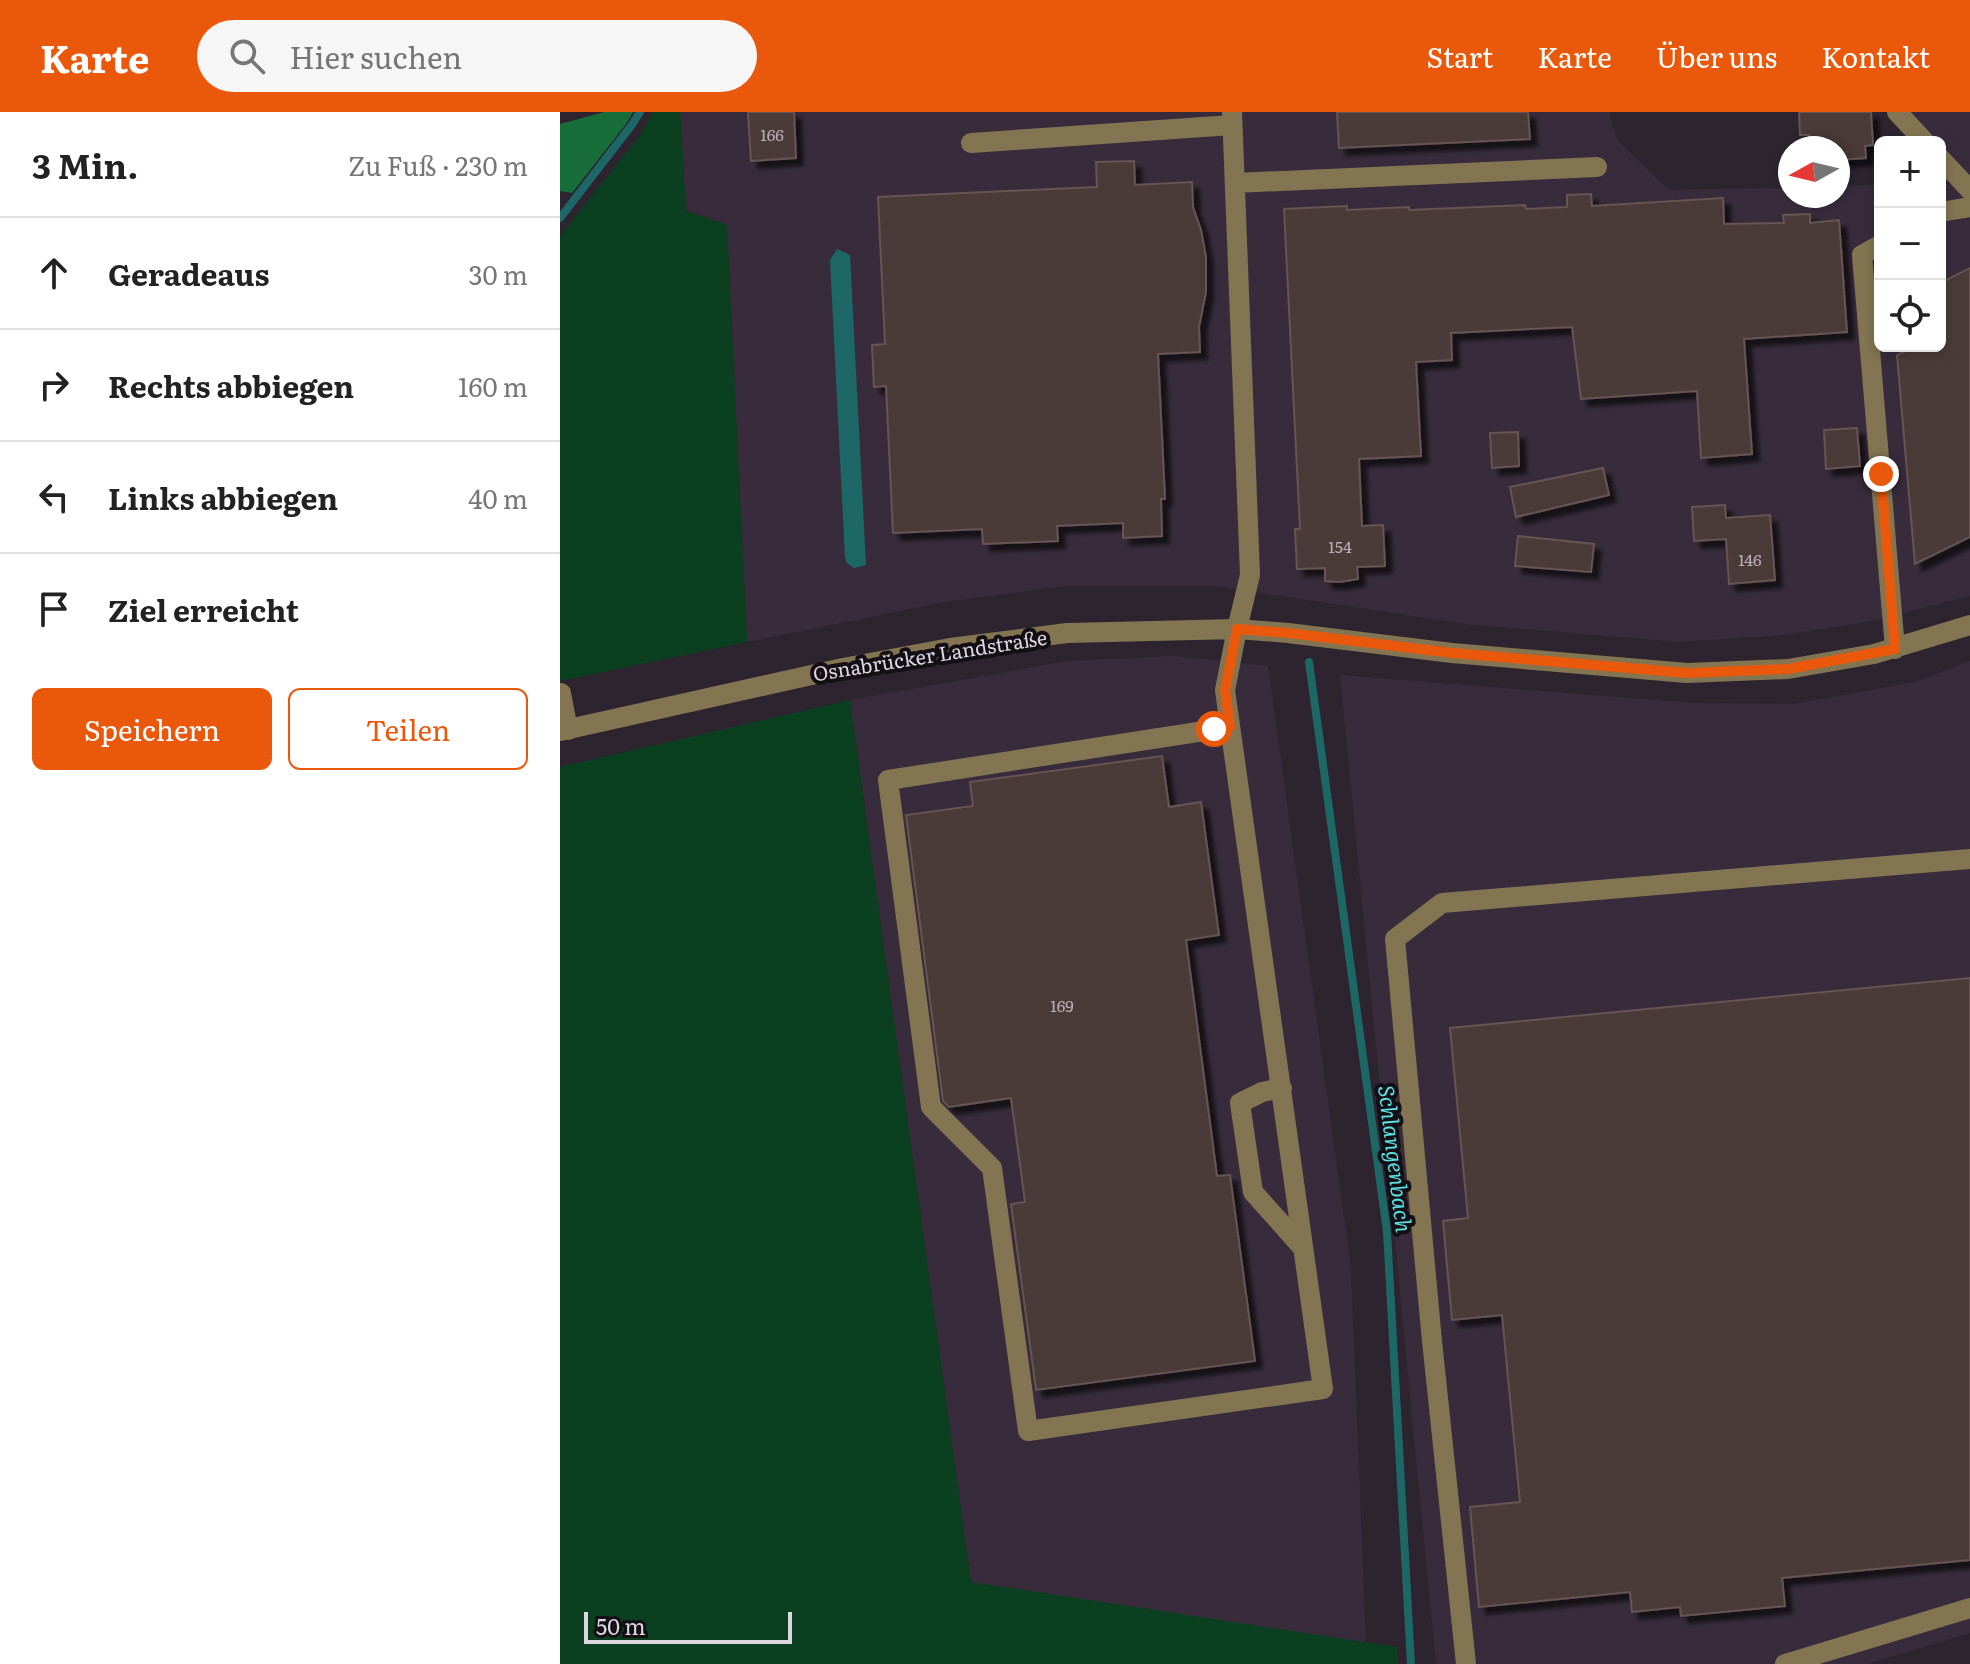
<!DOCTYPE html>
<html lang="de">
<head>
<meta charset="utf-8">
<style>
	body { margin:0; font-family:Literata,serif; background:#f6f6f6; color:#222 }
	.controls { position:absolute; right:24px; top:24px; display:grid; overflow:hidden; border-radius:12px; box-shadow:0 4px 12px #0003 }
	.controls button { width:72px; height:72px; display:grid; place-items:center; padding:0; border:0; border-bottom:2px solid #e0e0e0; background:#fff; color:#222; font:40px sans-serif }
	.compass { position:absolute; left:1218px; top:24px; width:72px; height:72px; border-radius:50%; background:#fff; box-shadow:0 4px 12px #0003; rotate:262deg }
	.scale { position:absolute; left:24px; bottom:20px; width:208px; box-sizing:border-box; padding-left:8px; border:4px solid #ddd7df; border-top:0; font-size:22px; line-height:28px; white-space:nowrap; color:#ddd7df; -webkit-text-stroke:6px #130f15; paint-order:stroke }
	.stop { position:absolute; width:24px; height:24px; margin:-18px; border:6px solid #ea580c; border-radius:50%; background:#fff }
	.stop.end { background:#ea580c; border-color:#fff; box-shadow:0 2px 8px #0008 }
	.list { margin:0; padding:0; list-style:none }
	h2 { display:flex; justify-content:space-between; align-items:center; height:104px; margin:0; padding:0 32px; font-size:34px }
	h2 small { font-size:26px; font-weight:400; color:#767676 }
	.list li { display:grid; grid-template-columns:52px 1fr auto; gap:24px; align-items:center; box-sizing:border-box; height:112px; padding:0 32px; border-top:2px solid #e0e0e0 }
	.list b { display:block; font-size:30px; white-space:nowrap }
	.list em { font-size:26px; font-style:normal; color:#767676 }
	.actions { display:flex; gap:16px; padding:24px 32px }
	.actions a { flex:1; padding:18px 0; border:2px solid #ea580c; border-radius:12px; text-align:center; font-size:28px; color:#ea580c }
	.actions .main { background:#ea580c; color:#fff }
	.icon { flex:none; width:44px; height:44px; fill:none; stroke:currentColor; stroke-width:2; stroke-linecap:round; stroke-linejoin:round }
	.map { position:relative; flex:none; width:1410px; height:1552px; overflow:hidden }
	header { display:flex; align-items:center; gap:48px; box-sizing:border-box; height:112px; padding:0 40px; background:#ea580c; color:#fff }
	header strong { font-size:38px }
	nav { display:flex; gap:44px; margin-inline-start:auto; font-size:28px }
	.search { width:560px; height:72px; background:#f6f6f6; display:flex; align-items:center; gap:20px; box-sizing:border-box; padding:0 28px; border-radius:44px; color:#767676; font-size:30px }
	main { display:flex }
	aside { flex:1; background:#fff }
	.map>svg:first-child { display:block }
	.built { fill:#382c3c }
	.green { fill:#0a401f }
	.forest { fill:#176e39 }
	.water { fill:#1d6767 }
	.lines { fill:none; stroke-linecap:round; stroke-linejoin:round }
	.stream { stroke:#1d6767; stroke-width:8 }
	.building { fill:#4c3a39; stroke:#665452; stroke-width:2; filter:url(#shadow) }
	.minor { stroke:#837552; stroke-width:20 }
	.route { stroke:#ea580c; stroke-width:10 }
	.labels { text-anchor:middle; stroke-width:8; stroke-linejoin:round; paint-order:stroke }
	.number-label { font-size:16px; fill:#b9b0b6 }
	.street-label { font-size:20px; fill:#ddd7df; stroke:#130f15 }
	.water-label { font-size:22px; font-style:italic; fill:#5be3e4; stroke:#130f15 }
</style>
</head>
<body>
<header>
<strong>Karte</strong>
<div class="search"><svg class="icon" aria-label="search" viewBox="0 0 24 24"><circle cx="10" cy="10" r="6"/><path d="M15 15l6 6"/></svg>Hier suchen</div>
<nav><a>Start</a><a>Karte</a><a>Über uns</a><a>Kontakt</a></nav>
</header>
<main>
<aside>
<h2>3 Min.<small>Zu Fuß · 230 m</small></h2>
<ul class="list">
<li><svg class="icon" aria-label="ahead" viewBox="0 0 24 24"><path d="M12 20V5M6 11l6-6 6 6"/></svg><div><b>Geradeaus</b></div><em>30 m</em></li>
<li><svg class="icon" aria-label="right" viewBox="0 0 24 24"><path d="M7 20v-9h11M14 6l5 5-5 5"/></svg><div><b>Rechts abbiegen</b></div><em>160 m</em></li>
<li><svg class="icon" aria-label="left" viewBox="0 0 24 24"><path d="M17 20v-9H6M10 6l-5 5 5 5"/></svg><div><b>Links abbiegen</b></div><em>40 m</em></li>
<li><svg class="icon" aria-label="arrive" viewBox="0 0 24 24"><path d="M6 21V4h12l-3 4 3 4H6"/></svg><div><b>Ziel erreicht</b></div></li>
</ul>
<div class="actions"><a class="main">Speichern</a><a>Teilen</a></div>
</aside>
<div class="map">
<svg width="1410" height="1552" viewBox="0 0 1410 1552">
	<defs>
		<filter id="shadow"><feDropShadow dx="7" dy="7" stdDeviation="2" flood-color="#0009"/></filter>
	</defs>
	<rect width="100%" height="100%" fill="#2d2430"/>
	<path class="built" d="M 120,0 L 1049,0 L 1058,29 L 1109,78 L 1230,76 L 1230,84 L 1278,84 L 1278,74 L 1320,73 L 1320,234 L 1380,234 L 1380,72 L 1391,72 L 1406,59 L 1350,0 L 1410,0 L 1410,484 L 1307,510 L 1223,523 L 1119,530 L 906,512 L 654,474 L 504,474 L 385,490 L 187,530 L 167,113 L 126,99 Z
		M 614,544 L 708,554 L 791,1156 L 806,1532 L 411,1471 L 290,588 L 508,549 Z
		M 1410,549 L 1410,1521 L 1307,1552 L 876,1552 L 780,563 L 1133,591 L 1234,592 L 1355,570 Z"/>
	<path class="green" d="M 93,0 L 120,0 L 126,99 L 167,113 L 187,530 L 0,569 L 0,124 L 80,23 Z
		M 290,588 L 411,1470 L 837,1535 L 838,1552 L 0,1552 L 0,655 Z"/>
	<path class="forest" d="M 44,0 L 73,0 L 66,12 L 12,81 L 0,79 L 0,12 Z"/>
	<path class="water" d="M 277,137 L 290,143 L 306,453 L 294,456 L 287,451 L 285,446 L 270,148 Z"/>
	<g class="lines">
		<path class="stream" d="M 0,106 L 71,14 L 80,0
			M 749,550 L 827,1120 L 851,1552"/>
	</g>
	<path class="building" d="M 188,0 L 234,0 L 236,46 L 191,49 Z
		M 777,0 L 968,0 L 970,27 L 779,36 Z
		M 1239,0 L 1311,0 L 1313,33 L 1305,34 L 1306,46 L 1278,48 L 1278,36 L 1250,36 L 1249,23 L 1240,23 Z
		M 574,49 L 575,73 L 632,70 L 633,95 L 641,118 L 646,145 L 646,180 L 639,215 L 640,240 L 598,242 L 605,387 L 601,387 L 602,424 L 563,426 L 563,411 L 497,414 L 498,429 L 423,432 L 422,417 L 333,421 L 326,274 L 314,275 L 312,233 L 325,232 L 318,85 L 537,75 L 536,50 Z
		M 1031,82 L 1032,94 L 1163,86 L 1164,112 L 1224,111 L 1223,103 L 1250,102 L 1250,111 L 1279,108 L 1287,220 L 1184,227 L 1192,342 L 1141,346 L 1137,279 L 1021,287 L 1012,215 L 891,221 L 892,248 L 856,250 L 861,344 L 799,347 L 802,414 L 823,413 L 825,454 L 797,455 L 798,467 L 780,470 L 765,469 L 765,456 L 737,457 L 735,417 L 740,417 L 724,97 L 787,94 L 787,98 L 849,95 L 849,98 L 965,93 L 966,97 L 1007,95 L 1007,83 Z
		M 1410,156 L 1410,425 L 1355,452 L 1337,243 L 1356,234 L 1380,234 L 1380,171 Z
		M 1297,316 L 1300,354 L 1266,357 L 1264,318 Z
		M 958,320 L 959,354 L 932,356 L 930,321 Z
		M 1043,356 L 1049,383 L 956,405 L 950,375 Z
		M 1165,393 L 1166,406 L 1210,403 L 1215,468 L 1169,472 L 1166,427 L 1134,429 L 1132,395 Z
		M 958,424 L 1034,432 L 1031,460 L 955,454 Z
		M 602,644 L 609,695 L 641,690 L 659,823 L 626,828 L 657,1064 L 670,1063 L 695,1249 L 476,1278 L 451,1092 L 465,1090 L 451,986 L 389,995 L 383,989 L 346,703 L 413,694 L 410,670 Z
		M 1410,866 L 1410,1448 L 1222,1466 L 1225,1494 L 1121,1504 L 1120,1495 L 1072,1500 L 1070,1480 L 919,1495 L 910,1395 L 960,1390 L 942,1203 L 892,1208 L 883,1109 L 908,1106 L 890,916 Z"/>
	<g class="lines">
		<path class="minor" d="M 1337,0 L 1365,30
			M 411,31 L 672,13
			M 1380,46 L 1410,78
			M 675,71 L 1037,55
			M 1380,100 L 1410,95
			M 1320,133 L 1302,143 L 1335,537
			M 1,581 L 8,618
			M 670,615 L 328,668 L 371,995 L 432,1056 L 468,1319 L 763,1277 L 665,578 L 677,517 L 690,463 L 672,0
			M 0,619 L 283,556 L 390,536 L 507,521 L 677,517 L 728,521 L 892,541 L 1127,561 L 1228,557 L 1314,542 L 1410,513
			M 722,976 L 702,980 L 680,991 L 693,1080 L 742,1135
			M 906,1552 L 872,1229 L 835,827 L 882,791 L 1410,747
			M 1225,1552 L 1410,1496"/>
	</g>
	<g class="lines">
		<path class="route" d="M 654,617 L 670,615 L 665,578 L 677,517 L 728,521 L 892,541 L 1127,561 L 1228,557 L 1335,537 L 1321,362"/>
	</g>
	<g class="labels">
		<g class="number-label">
			<text x="212" y="29">166</text>
			<text x="780" y="441">154</text>
			<text x="1190" y="454">146</text>
			<text x="502" y="900">169</text>
		</g>
		<g class="street-label">
			<text transform="translate(370 544) rotate(-9)" y="7">Osnabrücker Landstraße</text>
		</g>
		<g class="water-label">
			<text transform="translate(835 1047) rotate(83)" y="8">Schlangenbach</text>
		</g>
	</g>
</svg>
<div class="controls">
<button>+</button>
<button>−</button>
<button><svg class="icon" aria-label="locate" viewBox="0 0 24 24"><circle cx="12" cy="12" r="6"/><path d="M12 2v4M12 18v4M2 12h4M18 12h4"/></svg></button>
</div>
<svg class="compass" viewBox="-18 -18 36 36"><path d="M0-13l5 13h-10z" fill="#e53935"/><path d="M0 13l5-13h-10z" fill="#767676"/></svg>
<div class="scale">50 m</div>
<div class="stop" style="left:654px;top:617px"></div>
<div class="stop end" style="left:1321px;top:362px"></div>
</div>
</main>
</body>
</html>
